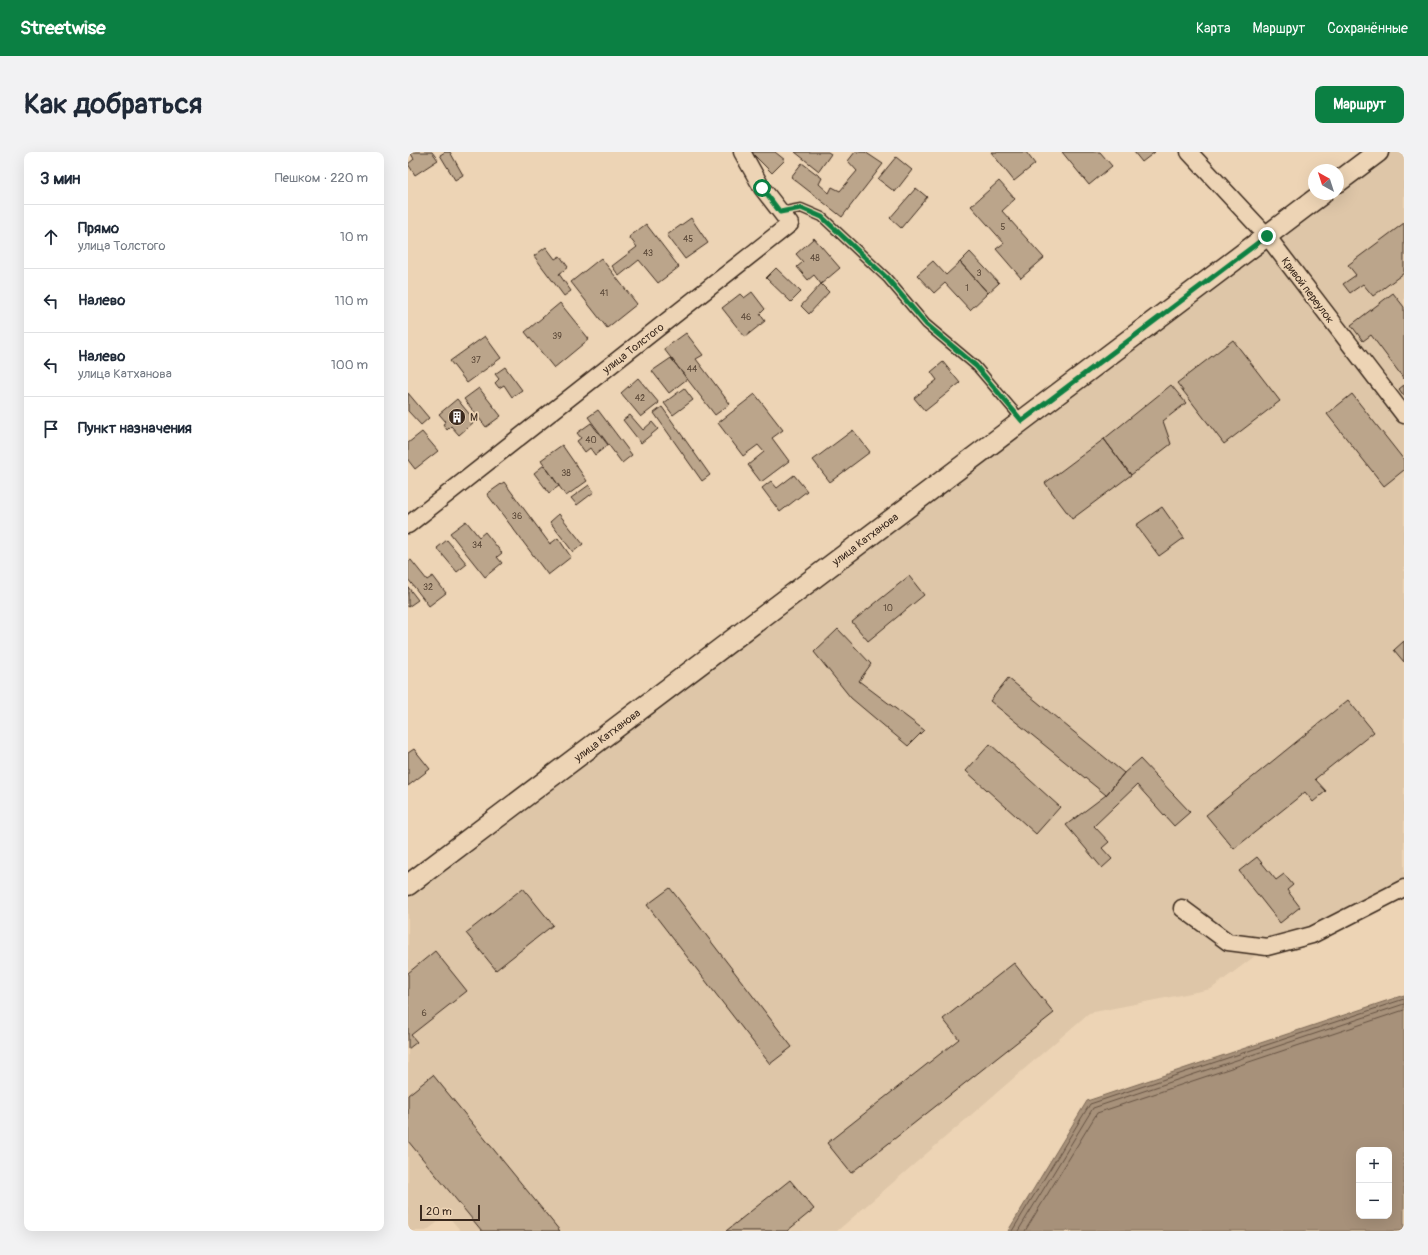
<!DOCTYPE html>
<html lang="ru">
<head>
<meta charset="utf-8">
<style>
	body { margin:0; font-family:Pangolin,sans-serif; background:#f2f2f3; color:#1f2937 }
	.controls { position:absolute; right:12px; bottom:12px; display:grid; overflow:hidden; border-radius:8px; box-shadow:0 4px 16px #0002 }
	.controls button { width:36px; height:36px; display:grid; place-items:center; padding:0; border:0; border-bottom:1px solid #e0e1e3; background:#fff; color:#1f2937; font:20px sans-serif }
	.compass { position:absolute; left:900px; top:12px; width:36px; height:36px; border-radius:50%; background:#fff; box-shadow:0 4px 16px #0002; rotate:321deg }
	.scale { position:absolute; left:12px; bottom:10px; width:60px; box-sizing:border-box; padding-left:4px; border:2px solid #3b2a1e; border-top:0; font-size:11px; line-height:14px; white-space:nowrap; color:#3b2a1e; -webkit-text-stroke:3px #edd4b5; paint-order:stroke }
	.stop { position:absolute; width:12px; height:12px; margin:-9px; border:3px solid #0b8043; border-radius:50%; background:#fff }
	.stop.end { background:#0b8043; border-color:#fff; box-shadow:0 1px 4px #0008 }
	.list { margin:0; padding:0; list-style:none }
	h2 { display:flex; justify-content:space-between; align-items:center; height:52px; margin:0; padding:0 16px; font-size:17px }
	h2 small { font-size:13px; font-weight:400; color:#747a83 }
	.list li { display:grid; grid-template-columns:26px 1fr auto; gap:12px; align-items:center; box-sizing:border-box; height:64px; padding:0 16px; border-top:1px solid #e0e1e3 }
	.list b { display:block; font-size:15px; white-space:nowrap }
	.list p { margin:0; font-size:13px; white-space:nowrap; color:#747a83 }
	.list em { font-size:13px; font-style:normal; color:#747a83 }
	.icon { flex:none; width:22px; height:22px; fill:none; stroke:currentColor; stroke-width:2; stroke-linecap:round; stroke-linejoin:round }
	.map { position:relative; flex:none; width:996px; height:1079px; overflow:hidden; border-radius:8px }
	header { display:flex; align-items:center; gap:24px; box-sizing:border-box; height:56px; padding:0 20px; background:#0b8043; color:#fff }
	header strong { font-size:19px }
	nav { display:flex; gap:22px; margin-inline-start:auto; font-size:14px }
	.intro { display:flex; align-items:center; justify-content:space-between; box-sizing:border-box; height:96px; padding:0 24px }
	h1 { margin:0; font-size:28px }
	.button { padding:10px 18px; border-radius:8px; background:#0b8043; color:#fff; font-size:14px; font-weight:700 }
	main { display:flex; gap:24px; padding:0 24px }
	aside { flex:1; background:#fff; border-radius:8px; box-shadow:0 4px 16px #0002 }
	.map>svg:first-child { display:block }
	.built { fill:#dec6a8 }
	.water { fill:#a7917a; stroke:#7c6855; fill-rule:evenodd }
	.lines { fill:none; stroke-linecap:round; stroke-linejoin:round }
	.shore { stroke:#665343; stroke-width:1 }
	.building { fill:#bba58b; stroke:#3b2a1e }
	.service-casing { stroke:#3b2a1e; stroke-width:11 }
	.minor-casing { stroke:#3b2a1e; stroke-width:19 }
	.tertiary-casing { stroke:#3b2a1e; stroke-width:23 }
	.service { stroke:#edd4b5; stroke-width:8 }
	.minor { stroke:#edd4b5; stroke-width:16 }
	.tertiary { stroke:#edd4b5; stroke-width:20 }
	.route { stroke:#0b8043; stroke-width:5 }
	.labels { text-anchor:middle; stroke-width:3.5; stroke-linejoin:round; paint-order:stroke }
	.number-label { font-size:9px; fill:#5b4939 }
	.street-label { font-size:11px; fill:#3b2a1e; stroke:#edd4b5 }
	.poi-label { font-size:11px; fill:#3b2a1e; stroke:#edd4b5; text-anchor:start }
</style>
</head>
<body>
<header>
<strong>Streetwise</strong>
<nav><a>Карта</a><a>Маршрут</a><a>Сохранённые</a></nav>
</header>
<div class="intro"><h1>Как добраться</h1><a class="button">Маршрут</a></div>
<main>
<aside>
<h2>3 мин<small>Пешком · 220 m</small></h2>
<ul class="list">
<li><svg class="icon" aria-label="ahead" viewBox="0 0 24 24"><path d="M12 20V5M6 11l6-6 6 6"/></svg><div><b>Прямо</b><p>улица Толстого</p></div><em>10 m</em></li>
<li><svg class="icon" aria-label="left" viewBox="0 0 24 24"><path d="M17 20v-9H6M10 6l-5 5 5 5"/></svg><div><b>Налево</b></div><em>110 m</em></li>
<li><svg class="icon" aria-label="left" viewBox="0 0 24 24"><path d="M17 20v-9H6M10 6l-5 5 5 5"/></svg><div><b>Налево</b><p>улица Катханова</p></div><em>100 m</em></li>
<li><svg class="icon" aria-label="arrive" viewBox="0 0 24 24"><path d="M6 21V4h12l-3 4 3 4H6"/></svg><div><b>Пункт назначения</b></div></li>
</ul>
</aside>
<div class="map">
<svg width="996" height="1079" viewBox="0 0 996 1079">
	<rect width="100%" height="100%" fill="#edd4b5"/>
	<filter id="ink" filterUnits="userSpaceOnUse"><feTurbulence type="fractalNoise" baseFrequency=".025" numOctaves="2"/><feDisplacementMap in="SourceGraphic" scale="8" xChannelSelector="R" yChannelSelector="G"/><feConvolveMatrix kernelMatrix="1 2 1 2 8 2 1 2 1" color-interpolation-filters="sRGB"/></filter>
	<g filter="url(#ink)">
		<path class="built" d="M 970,0 L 996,0 L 996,736 L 859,795 L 803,837 L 681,861 L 429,1079 L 53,1079 L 39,1063 L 18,1079 L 0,1079 L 0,733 L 914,42 L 930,42 L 930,30 Z"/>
		<path class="water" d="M 996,843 L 996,1079 L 600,1079 L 679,949 ZM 951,998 L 981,998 L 981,1064 L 951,1064 Z"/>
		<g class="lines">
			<path class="shore" d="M 604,1079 L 682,952 L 996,847
				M 610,1079 L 685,956 L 996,852
				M 617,1079 L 689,961 L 996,858"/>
		</g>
		<path class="building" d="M 2,0 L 24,0 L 30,8 L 7,23 L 0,12 L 6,7 Z
			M 37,0 L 42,0 L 55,23 L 47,28 L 32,3 Z
			M 343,0 L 367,0 L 377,8 L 364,21 Z
			M 387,0 L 420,0 L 423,2 L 411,19 Z
			M 447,0 L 457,0 L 475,12 L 434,65 L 383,25 L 394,11 L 414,26 L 411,32 L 421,41 L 424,35 L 432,39 L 449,19 L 440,9 Z
			M 583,0 L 618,0 L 627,12 L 606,29 Z
			M 654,0 L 692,0 L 704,14 L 681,33 Z
			M 726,0 L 747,0 L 734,10 Z
			M 488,5 L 504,18 L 487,40 L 470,27 Z
			M 591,29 L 607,47 L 594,59 L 636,106 L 613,126 L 588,97 L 596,91 L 563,54 Z
			M 508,36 L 519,45 L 493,76 L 482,66 Z
			M 283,66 L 300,91 L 277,107 L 259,83 Z
			M 996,71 L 996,121 L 965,144 L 955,132 L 942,141 L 935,132 L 948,123 L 940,113 Z
			M 238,72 L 271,115 L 250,131 L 231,108 L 211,124 L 204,114 L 229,95 L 221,85 Z
			M 406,86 L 432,116 L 413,132 L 406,123 L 400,128 L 389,115 L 395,110 L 388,102 Z
			M 138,95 L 147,107 L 152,104 L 160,115 L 151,122 L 163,139 L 156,144 L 126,104 Z
			M 562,100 L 591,131 L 580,141 L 552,110 Z
			M 193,106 L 229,152 L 199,176 L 163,130 Z
			M 525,109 L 538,123 L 552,110 L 580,141 L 562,158 L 537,131 L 526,141 L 509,123 Z
			M 368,116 L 393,140 L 383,150 L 358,126 Z
			M 413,132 L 421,140 L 401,162 L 393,154 Z
			M 344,140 L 357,157 L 352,162 L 357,169 L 337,185 L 314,156 L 332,142 L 336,146 Z
			M 985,141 L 996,155 L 996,227 L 963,183 L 955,189 L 943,173 Z
			M 152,151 L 181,187 L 146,216 L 117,180 Z
			M 278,181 L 295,203 L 288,207 L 322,252 L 307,263 L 256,197 Z
			M 77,184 L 93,206 L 59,231 L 42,209 Z
			M 825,188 L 872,249 L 816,292 L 769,231 Z
			M 263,206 L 279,227 L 261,241 L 244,219 Z
			M 535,210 L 552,231 L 517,259 L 506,246 L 529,228 L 523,220 Z
			M 97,215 L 114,238 L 104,245 L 96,233 L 91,236 L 87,231 L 91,227 L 87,222 Z
			M 230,226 L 251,251 L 233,265 L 213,241 Z
			M 763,233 L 778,251 L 755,269 L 763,292 L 723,323 L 696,287 Z
			M 996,233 L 996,244 L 991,237 Z
			M 71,236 L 93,264 L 78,275 L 56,247 Z
			M 276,236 L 285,248 L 265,263 L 256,251 Z
			M 0,241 L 21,266 L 13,273 L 0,259 Z
			M 347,242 L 375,278 L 364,286 L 381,309 L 353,330 L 340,313 L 356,300 L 350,293 L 335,304 L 310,271 Z
			M 944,242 L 996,308 L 996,318 L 976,334 L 919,262 Z
			M 49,247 L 67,269 L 51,283 L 43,274 L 39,278 L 35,272 L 38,270 L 31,262 Z
			M 254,255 L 302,323 L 294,329 L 246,261 Z
			M 190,258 L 224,303 L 214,311 L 180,265 Z
			M 222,263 L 235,278 L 244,270 L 250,277 L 233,291 L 215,268 Z
			M 183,271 L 200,293 L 187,303 L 182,296 L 177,300 L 169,289 L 173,286 L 169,281 Z
			M 445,278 L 462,300 L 422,330 L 405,308 Z
			M 14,280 L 30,299 L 7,317 L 0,308 L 0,291 Z
			M 696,287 L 723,323 L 664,367 L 637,331 Z
			M 154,293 L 179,329 L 158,344 L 133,308 Z
			M 136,313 L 151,334 L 141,341 L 126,321 Z
			M 386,323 L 399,339 L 372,360 L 354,336 L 363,329 L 369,336 Z
			M 96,330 L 142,392 L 150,386 L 163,405 L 140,423 L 79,342 Z
			M 181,333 L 186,340 L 169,353 L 163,346 Z
			M 754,355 L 776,386 L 751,404 L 728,373 Z
			M 151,362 L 175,392 L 165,400 L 142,370 Z
			M 58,369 L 71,385 L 77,380 L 94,401 L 89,405 L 94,411 L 77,425 L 42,381 Z
			M 39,388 L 59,412 L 49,420 L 29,396 Z
			M 3,408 L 19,428 L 25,424 L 38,441 L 21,454 L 0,427 L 0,410 Z
			M 501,424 L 516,443 L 460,489 L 444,470 Z
			M 0,435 L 10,448 L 0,455 Z
			M 430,477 L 463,512 L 451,529 L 516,578 L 500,594 L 443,546 L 406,500 Z
			M 996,489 L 996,510 L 986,498 Z
			M 600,526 L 716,621 L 698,643 L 582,549 Z
			M 940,548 L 966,580 L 907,627 L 918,639 L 905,650 L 897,640 L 826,697 L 798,663 Z
			M 582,592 L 652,655 L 628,682 L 558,619 Z
			M 6,597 L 22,617 L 0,634 L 0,601 Z
			M 732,607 L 782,660 L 766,674 L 729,633 L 686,674 L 701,690 L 694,696 L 704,707 L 694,716 L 658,673 L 698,643 L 716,621 Z
			M 849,705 L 868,728 L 876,722 L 885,733 L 879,738 L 892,755 L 872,771 L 831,719 Z
			M 115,736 L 145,773 L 88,818 L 58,781 Z
			M 262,736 L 384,895 L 362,912 L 239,753 Z
			M 27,799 L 59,839 L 3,883 L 9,890 L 0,897 L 0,821 Z
			M 606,811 L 646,861 L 443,1021 L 419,991 L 551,887 L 535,867 Z
			M 25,923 L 152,1079 L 74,1079 L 0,989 L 0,943 Z
			M 382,1028 L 406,1057 L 379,1079 L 318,1079 Z"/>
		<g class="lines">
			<defs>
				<path id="service" d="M 372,60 L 393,56 L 414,65 L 479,126 L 518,172 L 568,214 L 614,268"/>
				<path id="minor" d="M 781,0 L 859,84 L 996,263
					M 0,373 L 382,72 L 354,36 L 334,0
					M 774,756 L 820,790 L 859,795 L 904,783 L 996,736"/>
				<path id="tertiary" d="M 930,30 L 970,0
					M 0,733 L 914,42"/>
			</defs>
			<use href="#service" class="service-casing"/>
			<use href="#minor" class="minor-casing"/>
			<use href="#tertiary" class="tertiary-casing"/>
			<use href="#service" class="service"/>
			<use href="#minor" class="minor"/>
			<use href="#tertiary" class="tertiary"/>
		</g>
	</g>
	<g class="lines" filter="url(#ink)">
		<path class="route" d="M 354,36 L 372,60 L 393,56 L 414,65 L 479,126 L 518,172 L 568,214 L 614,269 L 859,84"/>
	</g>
	<defs>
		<symbol id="building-disc" viewBox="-11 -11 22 22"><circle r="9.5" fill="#3b2a1e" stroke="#edd4b5"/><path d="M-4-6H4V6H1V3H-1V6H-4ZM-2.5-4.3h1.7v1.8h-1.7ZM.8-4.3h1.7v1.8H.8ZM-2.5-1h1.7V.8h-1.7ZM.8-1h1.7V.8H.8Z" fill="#fff"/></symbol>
	</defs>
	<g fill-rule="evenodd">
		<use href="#building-disc" x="39" y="255" width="20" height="20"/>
	</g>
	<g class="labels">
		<g class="number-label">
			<text x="595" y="78">5</text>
			<text x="280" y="90">45</text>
			<text x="240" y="104">43</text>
			<text x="407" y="109">48</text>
			<text x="571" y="124">3</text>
			<text x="559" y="139">1</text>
			<text x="196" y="144">41</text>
			<text x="338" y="168">46</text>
			<text x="149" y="187">39</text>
			<text x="68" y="211">37</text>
			<text x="284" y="220">44</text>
			<text x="232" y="249">42</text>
			<text x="183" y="291">40</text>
			<text x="158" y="324">38</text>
			<text x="109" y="367">36</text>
			<text x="69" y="396">34</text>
			<text x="20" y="438">32</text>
			<text x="480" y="459">10</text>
			<text x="16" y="864">6</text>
		</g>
		<g class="street-label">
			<text transform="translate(900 138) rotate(53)" y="4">Кривой переулок</text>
			<text transform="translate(225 196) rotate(-38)" y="4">улица Толстого</text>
			<text transform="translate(457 387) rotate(-37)" y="4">улица Катханова</text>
			<text transform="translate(199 583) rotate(-37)" y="4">улица Катханова</text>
		</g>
		<g class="poi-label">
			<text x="62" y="269">М</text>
		</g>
	</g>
</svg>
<div class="controls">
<button>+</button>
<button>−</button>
</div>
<svg class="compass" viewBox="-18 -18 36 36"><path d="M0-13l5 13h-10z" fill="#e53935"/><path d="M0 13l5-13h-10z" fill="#747a83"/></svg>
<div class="scale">20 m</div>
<div class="stop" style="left:354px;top:36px"></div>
<div class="stop end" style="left:859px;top:84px"></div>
</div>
</main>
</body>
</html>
